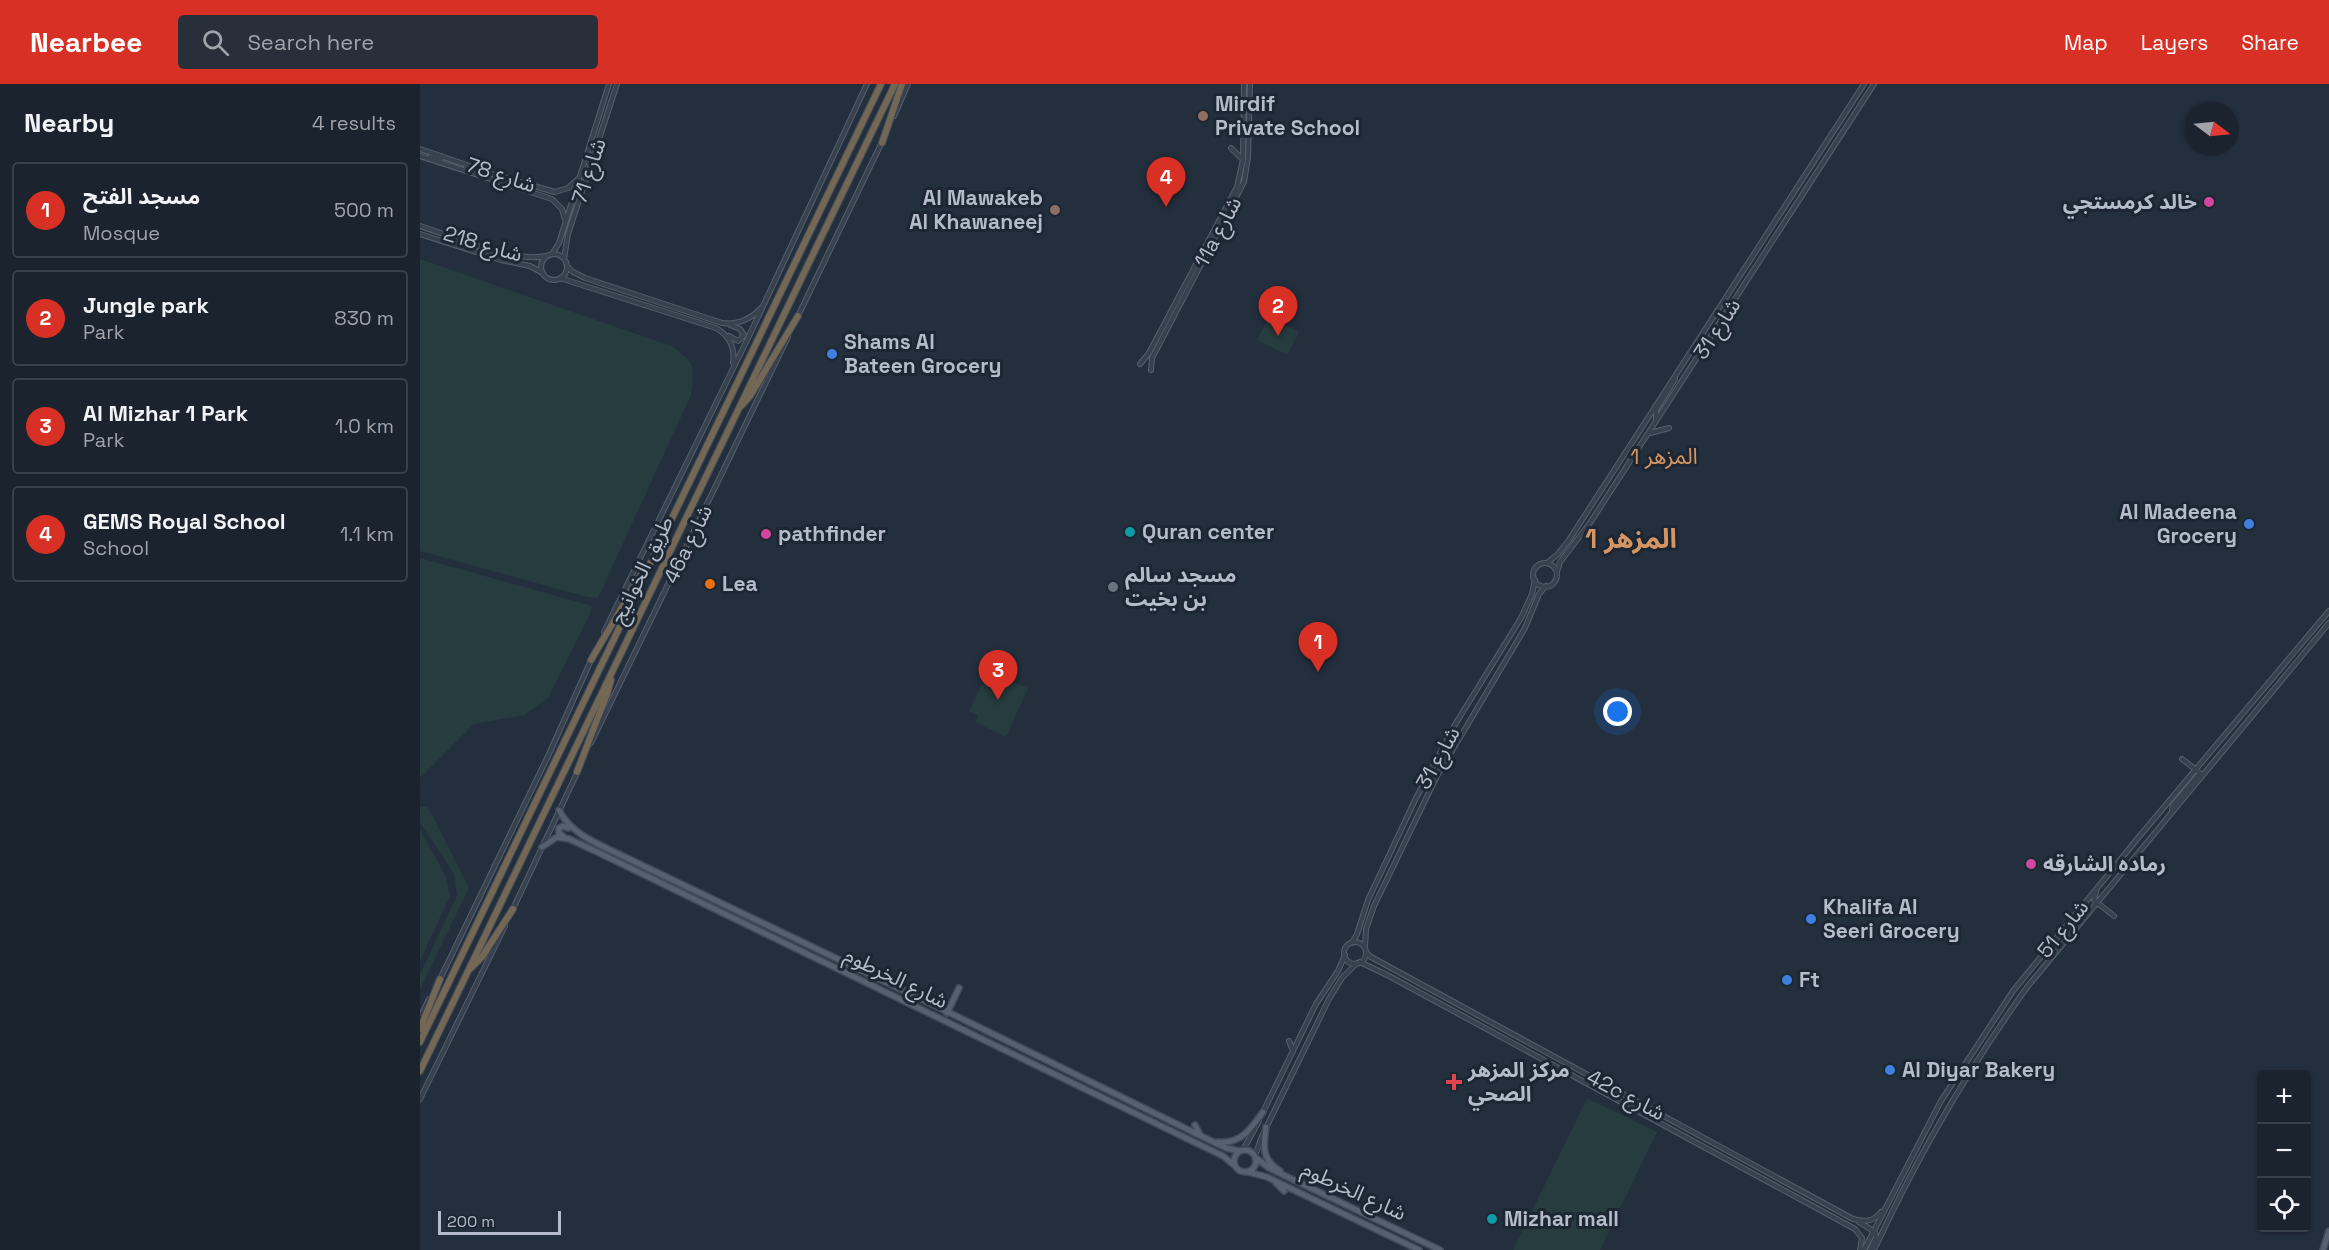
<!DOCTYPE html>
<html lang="en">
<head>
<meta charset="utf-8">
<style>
	body { margin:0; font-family:"Space Grotesk","Noto Sans Arabic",sans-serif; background:#282f3a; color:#f1f3f6 }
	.controls { position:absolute; right:18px; bottom:18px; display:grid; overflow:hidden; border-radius:6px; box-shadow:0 2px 4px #0004 }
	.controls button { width:54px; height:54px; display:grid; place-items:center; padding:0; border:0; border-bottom:2px solid #39404a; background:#1b232e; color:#f1f3f6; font:30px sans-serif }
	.compass { position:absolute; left:1765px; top:18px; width:54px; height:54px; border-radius:50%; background:#1b232e; box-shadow:0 2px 4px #0004; rotate:106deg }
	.scale { position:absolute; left:18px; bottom:15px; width:123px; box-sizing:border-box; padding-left:6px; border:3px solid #b4bcc9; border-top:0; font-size:16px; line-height:21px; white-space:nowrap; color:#b4bcc9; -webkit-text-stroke:4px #1d2633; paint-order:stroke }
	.you { position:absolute; left:1198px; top:628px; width:21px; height:21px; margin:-15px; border:4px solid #fff; border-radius:50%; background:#1a73e8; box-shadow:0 0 0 9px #1a73e833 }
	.badge { display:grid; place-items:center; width:39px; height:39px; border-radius:50%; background:#d93025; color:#fff; font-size:20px; font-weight:700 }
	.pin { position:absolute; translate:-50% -50px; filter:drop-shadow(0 2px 3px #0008) }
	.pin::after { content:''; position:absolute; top:32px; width:21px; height:18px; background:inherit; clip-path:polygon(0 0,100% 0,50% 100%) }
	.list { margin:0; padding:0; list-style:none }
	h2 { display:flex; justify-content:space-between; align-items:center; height:78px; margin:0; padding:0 24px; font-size:26px }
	h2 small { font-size:20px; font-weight:400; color:#a0a4aa }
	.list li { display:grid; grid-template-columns:39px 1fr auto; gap:18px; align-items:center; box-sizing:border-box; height:96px; margin:0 12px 12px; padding:0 12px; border:2px solid #39404a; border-radius:6px }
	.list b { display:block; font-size:22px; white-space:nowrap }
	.list p { margin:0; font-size:20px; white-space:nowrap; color:#a0a4aa }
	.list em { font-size:20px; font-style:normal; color:#a0a4aa }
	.icon { flex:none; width:33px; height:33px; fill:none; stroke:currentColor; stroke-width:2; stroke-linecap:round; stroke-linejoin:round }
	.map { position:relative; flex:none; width:1909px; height:1166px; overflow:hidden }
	header { display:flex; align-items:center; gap:36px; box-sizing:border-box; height:84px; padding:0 30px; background:#d93025; color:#fff }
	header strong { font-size:28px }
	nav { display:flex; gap:33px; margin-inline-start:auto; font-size:21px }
	.search { width:420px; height:54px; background:#282f3a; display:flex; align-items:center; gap:15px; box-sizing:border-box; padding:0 21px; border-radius:6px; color:#a0a4aa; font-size:22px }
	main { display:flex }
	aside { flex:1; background:#1b232e }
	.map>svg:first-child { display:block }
	.green { fill:#263c3f }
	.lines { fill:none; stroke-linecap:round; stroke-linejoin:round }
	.minor-casing { stroke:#565f6c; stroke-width:6 }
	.major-casing { stroke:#414a57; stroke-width:8 }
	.highway-casing { stroke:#434c59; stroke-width:8 }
	.minor { stroke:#38414e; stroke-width:4 }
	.major { stroke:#56606e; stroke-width:5 }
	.highway { stroke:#746855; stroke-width:6 }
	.education-dot { fill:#8d6e63; stroke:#1d2633; stroke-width:2 }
	.hotel-dot { fill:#d1479c; stroke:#1d2633; stroke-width:2 }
	.shop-dot { fill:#3f7fe0; stroke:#1d2633; stroke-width:2 }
	.culture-dot { fill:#0f9aa8; stroke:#1d2633; stroke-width:2 }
	.food-dot { fill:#e8710a; stroke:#1d2633; stroke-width:2 }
	.worship-dot { fill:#6b7280; stroke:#1d2633; stroke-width:2 }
	.health-dot { fill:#e0444e; stroke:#1d2633; stroke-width:2 }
	.labels { text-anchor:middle; stroke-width:6; stroke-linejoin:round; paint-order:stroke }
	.poi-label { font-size:21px; font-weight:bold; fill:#b4bcc9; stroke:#1d2633; text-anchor:start }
	.street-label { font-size:21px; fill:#b4bcc9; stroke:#1d2633 }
	.neighbourhood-label { font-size:22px; fill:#d59563; stroke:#1d2633 }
	.district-label { font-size:27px; font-weight:bold; fill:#d59563; stroke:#1d2633 }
</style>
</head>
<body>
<header>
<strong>Nearbee</strong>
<div class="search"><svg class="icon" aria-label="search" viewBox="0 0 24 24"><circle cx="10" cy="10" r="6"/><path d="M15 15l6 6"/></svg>Search here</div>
<nav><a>Map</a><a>Layers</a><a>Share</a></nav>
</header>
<main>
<aside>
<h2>Nearby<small>4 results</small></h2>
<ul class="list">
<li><span class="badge">1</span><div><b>مسجد الفتح</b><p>Mosque</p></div><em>500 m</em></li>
<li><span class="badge">2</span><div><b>Jungle park</b><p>Park</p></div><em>830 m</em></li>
<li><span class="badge">3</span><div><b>Al Mizhar 1 Park</b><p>Park</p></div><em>1.0 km</em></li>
<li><span class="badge">4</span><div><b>GEMS Royal School</b><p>School</p></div><em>1.1 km</em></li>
</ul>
</aside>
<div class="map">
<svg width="1909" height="1166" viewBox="0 0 1909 1166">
	<rect width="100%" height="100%" fill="#242f3e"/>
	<path class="green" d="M 0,175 L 251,262 C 275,278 275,283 271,311 L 178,514 L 167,513 L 0,467 Z
		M 849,233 L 879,248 L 867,271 L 837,256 Z
		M 0,474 L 172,522 L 170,530 L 128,614 L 104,631 L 54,640 L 0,694 Z
		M 568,587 L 608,604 L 586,653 L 555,638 L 558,632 L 549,627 Z
		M 0,722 L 8,723 L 49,804 L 0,905 L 0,890 L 37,812 L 34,790 L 0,738 Z
		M 0,745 L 26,793 L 30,812 L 0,877 Z
		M 1167,1014 L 1237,1048 L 1180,1166 L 1093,1166 Z"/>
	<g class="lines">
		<defs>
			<path id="minor" d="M 474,32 L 488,0
				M 811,64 L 823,76
				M 0,65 L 82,93 L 135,108 L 148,104 L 158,95
				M 0,72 L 132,115 L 142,125 L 145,136
				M 10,73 L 21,75 L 22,72
				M 45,86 L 46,84 L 65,87
				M 0,142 C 35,153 92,179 127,172
				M 0,150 L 81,176 L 110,182 L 123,189
				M 132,170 L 139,159 L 189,0
				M121 183a13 13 0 1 1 26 0a13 13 0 1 1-26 0Z
				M 144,175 L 148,150 L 197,0
				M 147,182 L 153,188 L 165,194 L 302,239 C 318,241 330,236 341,224
				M 140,194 L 296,244 C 310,252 315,264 313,279
				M 378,232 L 462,58
				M 309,252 L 318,257 L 324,251 L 320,245 L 310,241
				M 720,280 L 729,269 L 817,103 L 823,76 L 824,0
				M 731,286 L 732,274 L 824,98 L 828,74 L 830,0
				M 1236,336 L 1236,326 L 1255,295
				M 1230,349 L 1249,344
				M 1127,479 L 1138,470 L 1149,456 L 1444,0
				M1113 491a12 12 0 1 1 24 0a12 12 0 1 1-24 0Z
				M 1137,488 L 1140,478 L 1170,439 L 1454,0
				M 184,548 L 330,250 L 447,0
				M 171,659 L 368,253
				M 1752,726 L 1753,721 L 1780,689 L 1762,675
				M 1676,808 L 1674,816 L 1694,832
				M 92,827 L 158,687
				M924 869a11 11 0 1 1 22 0a11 11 0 1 1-22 0Z
				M 932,859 L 937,850 L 948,816 L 996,714 L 1036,639 L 1101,534 L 1112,510 L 1115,496
				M 945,864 L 946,845 L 954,822 L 1017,692 L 1105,544 L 1119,510 L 1126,502
				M 946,868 L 951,873 L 1433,1135 C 1445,1138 1453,1138 1461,1128
				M 940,878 L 969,892 L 1435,1145 L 1442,1154 L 1440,1166
				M 20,895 L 129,670 L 172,574
				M 0,934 L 9,915
				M 869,957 L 873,967
				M 0,1015 L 85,842
				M 842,1030 L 896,920 L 918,887 L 925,871
				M 823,1066 L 839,1037
				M 835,1072 L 842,1052 L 909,915 L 922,894 L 937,879
				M 1439,1138 L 1455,1148 L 1456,1153 L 1450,1166
				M 1444,1166 L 1521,1017 L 1593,907 L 1718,754 L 1909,527
				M 1454,1166 C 1497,1073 1548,985 1608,902 L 1909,539"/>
			<path id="major" d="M 139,726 C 151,751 181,761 205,773 L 528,928 L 781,1052 L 806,1064 L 820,1067
				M 143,752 L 139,749 L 139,744 L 143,742 L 148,744
				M 122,763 L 137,753 L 149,755 L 171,765 L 803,1072 L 814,1081
				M 527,929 L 539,904
				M 775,1041 L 780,1051
				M 846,1043 C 843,1063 842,1076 860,1087
				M 798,1058 C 821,1060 831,1045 843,1028
				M814 1077a11 11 0 1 1 22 0a11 11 0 1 1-22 0Z
				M 836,1074 L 849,1084 L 1020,1166
				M 828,1088 L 847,1093 L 999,1166
				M 856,1099 L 864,1107
				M 1903,1166 L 1909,1147"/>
			<path id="highway" d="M 462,59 L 482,0
				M 322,321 L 330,312 L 378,232
				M 171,576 L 220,492
				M 157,688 L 187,610 L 191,596
				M 50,885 L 62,873 L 93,825
				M 0,945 L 20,895
				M 0,958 L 461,0
				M 0,987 L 475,0"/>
		</defs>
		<use href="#minor" class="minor-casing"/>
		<use href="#major" class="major-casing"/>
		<use href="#highway" class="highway-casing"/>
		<use href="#minor" class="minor"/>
		<use href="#major" class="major"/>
		<use href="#highway" class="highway"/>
	</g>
	<g class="education-dot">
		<circle cx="783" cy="32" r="6"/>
		<circle cx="635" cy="126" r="6"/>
	</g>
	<g class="hotel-dot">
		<circle cx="1789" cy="118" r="6"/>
		<circle cx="346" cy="450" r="6"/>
		<circle cx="1611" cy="780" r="6"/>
	</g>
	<g class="shop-dot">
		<circle cx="412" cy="270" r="6"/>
		<circle cx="1829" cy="440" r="6"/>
		<circle cx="1391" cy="835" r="6"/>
		<circle cx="1367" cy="896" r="6"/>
		<circle cx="1470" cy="986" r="6"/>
	</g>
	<g class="culture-dot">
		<circle cx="710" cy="448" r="6"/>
		<circle cx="1072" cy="1135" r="6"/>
	</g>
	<circle class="food-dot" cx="290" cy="500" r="6"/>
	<circle class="worship-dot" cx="693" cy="503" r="6"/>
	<path class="health-dot" d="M1031 989h6v6h6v6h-6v6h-6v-6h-6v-6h6z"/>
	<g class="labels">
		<g class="poi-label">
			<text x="795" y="27">Mirdif<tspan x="795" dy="24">Private School</tspan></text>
			<text x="623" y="121" text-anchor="end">Al Mawakeb<tspan x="623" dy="24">Al Khawaneej</tspan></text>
			<text x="1777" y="125" text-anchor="end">خالد كرمستجي</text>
			<text x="424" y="265">Shams Al<tspan x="424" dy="24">Bateen Grocery</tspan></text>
			<text x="1817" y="435" text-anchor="end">Al Madeena<tspan x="1817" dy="24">Grocery</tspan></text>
			<text x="722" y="455">Quran center</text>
			<text x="358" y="457">pathfinder</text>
			<text x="705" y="498">مسجد سالم<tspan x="705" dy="24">بن بخيت</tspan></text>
			<text x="302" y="507">Lea</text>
			<text x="1623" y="787">رماده الشارقه</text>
			<text x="1403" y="830">Khalifa Al<tspan x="1403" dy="24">Seeri Grocery</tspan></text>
			<text x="1379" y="903">Ft</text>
			<text x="1048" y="993">مركز المزهر<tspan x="1048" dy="24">الصحي</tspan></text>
			<text x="1482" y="993">Al Diyar Bakery</text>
			<text x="1084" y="1142">Mizhar mall</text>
		</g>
		<g class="street-label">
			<text transform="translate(169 87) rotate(-72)" y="7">شارع 71</text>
			<text transform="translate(81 91) rotate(18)" y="7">شارع 78</text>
			<text transform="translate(798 148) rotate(-62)" y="7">11a شارع</text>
			<text transform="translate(63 160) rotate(16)" y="7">شارع 218</text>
			<text transform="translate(1297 245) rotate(-57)" y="7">شارع 31</text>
			<text transform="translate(268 460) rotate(-64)" y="7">46a شارع</text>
			<text transform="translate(222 486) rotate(-64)" y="7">طريق الخوانيج</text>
			<text transform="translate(1018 674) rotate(-61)" y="7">شارع 31</text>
			<text transform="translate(1643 845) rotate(-51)" y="7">شارع 51</text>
			<text transform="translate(476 894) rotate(26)" y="7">شارع الخرطوم</text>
			<text transform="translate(1206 1011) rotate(28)" y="7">42c شارع</text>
			<text transform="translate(934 1107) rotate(25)" y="7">شارع الخرطوم</text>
		</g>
		<g class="neighbourhood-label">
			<text x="1244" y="380">المزهر 1</text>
		</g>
		<g class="district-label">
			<text x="1211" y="464">المزهر 1</text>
		</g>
	</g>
</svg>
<div class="controls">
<button>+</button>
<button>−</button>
<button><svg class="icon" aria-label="locate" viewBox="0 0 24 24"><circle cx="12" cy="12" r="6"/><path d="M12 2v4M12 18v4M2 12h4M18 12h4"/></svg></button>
</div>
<svg class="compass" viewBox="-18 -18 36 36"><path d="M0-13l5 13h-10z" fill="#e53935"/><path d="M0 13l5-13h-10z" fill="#a0a4aa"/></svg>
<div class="scale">200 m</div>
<div class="you"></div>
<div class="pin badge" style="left:898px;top:588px">1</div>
<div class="pin badge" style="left:858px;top:252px">2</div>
<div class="pin badge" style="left:578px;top:616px">3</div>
<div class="pin badge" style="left:746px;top:123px">4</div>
</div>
</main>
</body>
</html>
